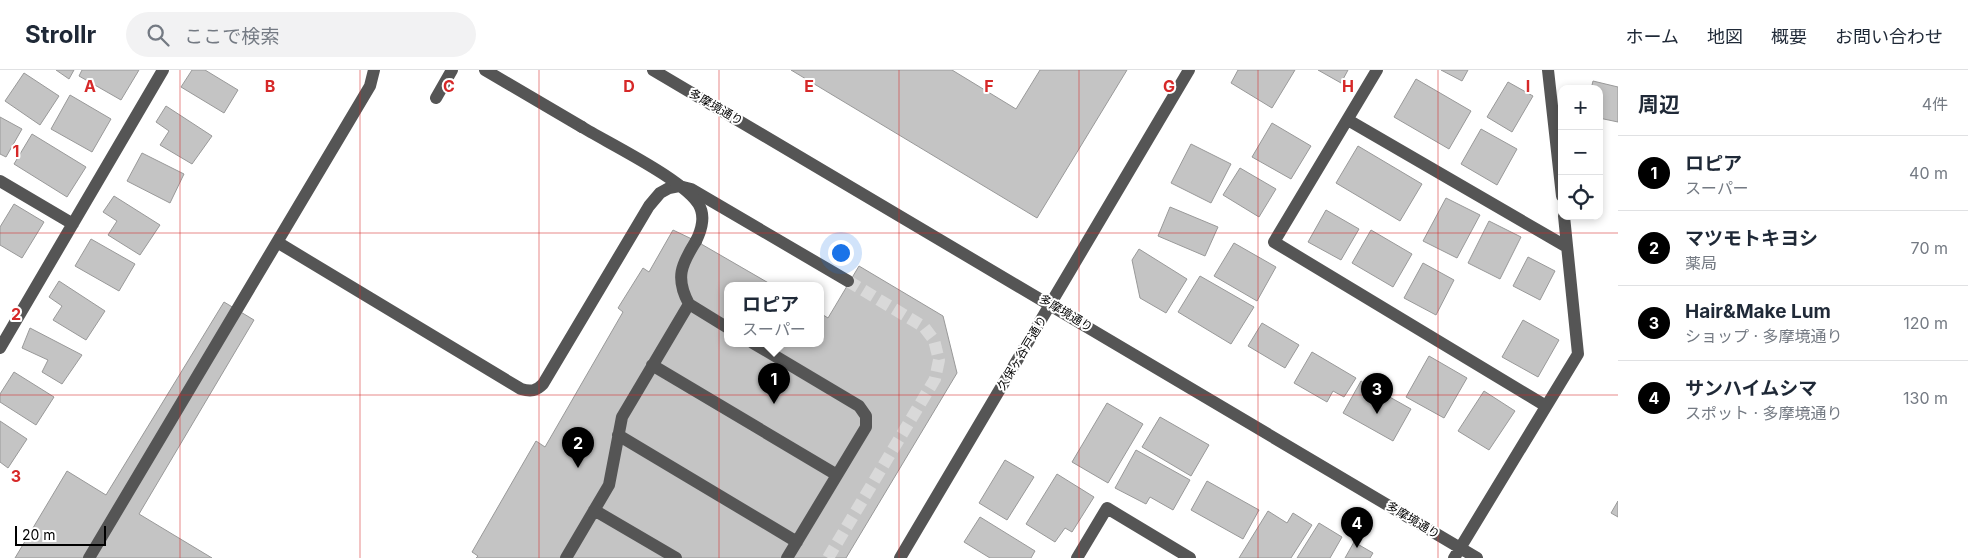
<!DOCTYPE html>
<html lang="ja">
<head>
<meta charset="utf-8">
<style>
	body { margin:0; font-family:Inter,"Noto Sans JP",sans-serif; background:#f2f2f3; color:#1f2937 }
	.controls { position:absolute; right:15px; top:15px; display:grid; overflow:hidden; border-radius:10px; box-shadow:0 2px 8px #0003 }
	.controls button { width:45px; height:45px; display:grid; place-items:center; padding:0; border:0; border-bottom:1px solid #e0e1e3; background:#fff; color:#1f2937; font:25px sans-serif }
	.scale { position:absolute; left:15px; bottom:12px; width:91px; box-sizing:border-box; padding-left:5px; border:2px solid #000; border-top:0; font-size:14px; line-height:18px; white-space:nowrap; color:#000; -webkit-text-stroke:4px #fff; paint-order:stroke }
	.you { position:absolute; left:840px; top:182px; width:18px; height:18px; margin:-12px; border:4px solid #fff; border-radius:50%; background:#1a73e8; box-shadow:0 0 0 8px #1a73e833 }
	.badge { display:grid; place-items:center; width:32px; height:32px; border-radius:50%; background:#000; color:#fff; font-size:16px; font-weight:700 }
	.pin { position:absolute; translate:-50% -41px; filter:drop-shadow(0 1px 2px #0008) }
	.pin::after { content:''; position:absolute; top:26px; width:18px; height:15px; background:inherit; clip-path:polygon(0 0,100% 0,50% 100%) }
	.popup { position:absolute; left:724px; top:212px; width:100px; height:65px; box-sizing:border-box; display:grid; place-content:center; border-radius:10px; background:#fff; filter:drop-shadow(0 1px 4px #0005); font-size:16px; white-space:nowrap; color:#747a83 }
	.popup b { font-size:19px; color:#1f2937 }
	.popup::after { content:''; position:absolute; left:50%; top:100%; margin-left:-10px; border:10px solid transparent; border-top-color:#fff }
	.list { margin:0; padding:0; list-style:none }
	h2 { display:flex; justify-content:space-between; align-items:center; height:65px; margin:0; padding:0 20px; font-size:21px }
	h2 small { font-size:16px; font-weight:400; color:#747a83 }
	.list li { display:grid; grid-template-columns:32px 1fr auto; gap:15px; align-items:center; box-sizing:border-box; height:75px; padding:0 20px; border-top:1px solid #e0e1e3 }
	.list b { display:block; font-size:19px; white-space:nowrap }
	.list p { margin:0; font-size:16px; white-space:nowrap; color:#747a83 }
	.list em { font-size:16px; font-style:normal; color:#747a83 }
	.icon { flex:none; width:28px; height:28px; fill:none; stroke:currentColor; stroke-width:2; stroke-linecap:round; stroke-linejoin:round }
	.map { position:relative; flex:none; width:1618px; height:488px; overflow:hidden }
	header { display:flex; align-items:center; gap:30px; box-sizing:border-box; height:70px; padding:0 25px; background:#fff; border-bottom:1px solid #e0e1e3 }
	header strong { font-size:24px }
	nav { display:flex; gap:28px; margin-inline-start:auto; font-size:18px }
	.search { width:350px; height:45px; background:#f2f2f3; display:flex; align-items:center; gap:12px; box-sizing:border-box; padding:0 18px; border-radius:28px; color:#747a83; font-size:19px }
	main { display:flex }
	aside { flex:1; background:#fff }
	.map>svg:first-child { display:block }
	.building { fill:#c4c4c4; stroke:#999 }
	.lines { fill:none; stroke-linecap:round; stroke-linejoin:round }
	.minor-tunnel { stroke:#d9d9d9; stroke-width:12; stroke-dasharray:12 6; stroke-linecap:butt }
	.minor { stroke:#555; stroke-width:12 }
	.minor-bridge { stroke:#555; stroke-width:12 }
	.grid { fill:none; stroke:#d62828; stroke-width:1; stroke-opacity:0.55 }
	.labels { text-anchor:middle; stroke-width:4; stroke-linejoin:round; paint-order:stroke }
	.street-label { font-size:12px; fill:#000; stroke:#fff }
	.grid-label { font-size:16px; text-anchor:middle; font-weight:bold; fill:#d62828; stroke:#fff; stroke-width:4; stroke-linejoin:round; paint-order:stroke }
</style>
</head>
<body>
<header>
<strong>Strollr</strong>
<div class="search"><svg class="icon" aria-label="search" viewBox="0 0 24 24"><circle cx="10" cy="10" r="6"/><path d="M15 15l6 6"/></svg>ここで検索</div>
<nav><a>ホーム</a><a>地図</a><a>概要</a><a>お問い合わせ</a></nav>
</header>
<main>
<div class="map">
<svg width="1618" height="488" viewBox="0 0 1618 488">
	<rect width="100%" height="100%" fill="#fff"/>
	<path class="building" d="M 56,0 L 74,0 L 69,9 Z
		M 82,0 L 139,0 L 121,30 L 79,6 Z
		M 192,0 L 205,0 L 238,20 L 224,43 L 181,17 Z
		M 791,0 L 952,0 L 1016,39 L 1040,0 L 1127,0 L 1037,148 Z
		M 1238,0 L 1295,0 L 1272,38 L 1231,13 Z
		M 1318,0 L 1348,0 L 1341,13 Z
		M 1441,0 L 1468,0 L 1462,11 Z
		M 24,3 L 59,26 L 40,55 L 5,31 Z
		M 1416,9 L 1471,41 L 1449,79 L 1394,47 Z
		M 1593,11 L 1618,17 L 1618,52 L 1599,48 L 1599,19 L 1591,19 Z
		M 1508,12 L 1533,26 L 1512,62 L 1487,47 Z
		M 70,25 L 111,49 L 92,82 L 51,59 Z
		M 166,36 L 212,66 L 192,94 L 160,75 L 169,61 L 156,52 Z
		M 0,47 L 22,59 L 6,87 L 0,84 Z
		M 1272,53 L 1311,76 L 1291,109 L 1252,87 Z
		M 1481,59 L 1517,79 L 1497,115 L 1461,94 Z
		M 32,64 L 86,97 L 67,127 L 14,94 Z
		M 1191,74 L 1231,94 L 1211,133 L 1171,113 Z
		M 1358,76 L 1422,114 L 1400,151 L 1336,113 Z
		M 142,83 L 184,104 L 170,133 L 127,111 Z
		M 1240,98 L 1276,119 L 1259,147 L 1223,125 Z
		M 114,126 L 160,155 L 140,185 L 108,165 L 117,151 L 103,142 Z
		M 1446,128 L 1480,145 L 1457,188 L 1423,171 Z
		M 14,134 L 44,152 L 22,188 L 0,175 L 0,157 Z
		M 1170,137 L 1218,157 L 1205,186 L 1158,166 Z
		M 1326,140 L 1359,159 L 1341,190 L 1308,172 Z
		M 1489,151 L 1521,167 L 1500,209 L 1468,193 Z
		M 673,160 L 696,171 L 772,215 L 728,215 L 728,273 L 820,273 L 820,243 L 828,248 L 859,196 L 943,246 L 957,303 L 846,488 L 476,488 L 478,486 L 472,482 L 536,371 L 545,377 L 623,242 L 618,238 L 643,198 L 649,202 Z
		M 1371,160 L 1412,184 L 1393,217 L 1352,193 Z
		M 91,169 L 135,194 L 119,221 L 75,196 Z
		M 1234,173 L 1276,197 L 1257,231 L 1214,206 Z
		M 1139,179 L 1187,209 L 1166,243 L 1140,228 L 1132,190 Z
		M 1528,187 L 1555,201 L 1540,230 L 1513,216 Z
		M 1423,193 L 1454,210 L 1436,245 L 1404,228 Z
		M 1200,206 L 1254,237 L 1231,274 L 1178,242 Z
		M 59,211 L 105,241 L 86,270 L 53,250 L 62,236 L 49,227 Z
		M 224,232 L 254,250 L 139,444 L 212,488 L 15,488 L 67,401 L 106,425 Z
		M 1523,250 L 1559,270 L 1538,307 L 1502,287 Z
		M 1262,253 L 1299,275 L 1285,298 L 1248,276 Z
		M 30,258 L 82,285 L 62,314 L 42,302 L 48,290 L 22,278 Z
		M 1312,282 L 1356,308 L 1344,327 L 1333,321 L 1327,332 L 1294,313 Z
		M 1429,286 L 1467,308 L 1444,348 L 1406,327 Z
		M 14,302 L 54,327 L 36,355 L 0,332 L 0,324 Z
		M 1361,311 L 1411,339 L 1393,371 L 1343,343 Z
		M 1484,321 L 1515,341 L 1489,380 L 1458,361 Z
		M 1107,333 L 1143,354 L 1108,413 L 1072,392 Z
		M 1160,347 L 1209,375 L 1191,406 L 1142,377 Z
		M 0,351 L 27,369 L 8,398 L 0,392 Z
		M 1136,380 L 1190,410 L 1173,440 L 1150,427 L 1146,434 L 1115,418 Z
		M 1005,390 L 1034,407 L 1007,450 L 979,433 Z
		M 1057,404 L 1094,427 L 1072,462 L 1065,458 L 1055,472 L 1026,454 Z
		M 1207,411 L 1259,440 L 1243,469 L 1191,440 Z
		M 1618,431 L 1618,447 L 1611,443 Z
		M 1268,441 L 1287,453 L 1293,443 L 1312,455 L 1291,488 L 1239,488 Z
		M 980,447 L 1035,481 L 1031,488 L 990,488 L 964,472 Z
		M 1319,453 L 1342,467 L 1330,488 L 1297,488 Z
		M 1354,472 L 1373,483 L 1370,488 L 1345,488 Z"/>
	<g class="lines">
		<path class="minor-tunnel" d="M 828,488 L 935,309 L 939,290 L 934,270 L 924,257 L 848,211"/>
		<path class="minor" d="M 485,0 L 582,57
			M 653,0 L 1477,488
			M 1377,0 L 1274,172 L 1546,336
			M 1548,0 L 1562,126
			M 436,28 L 452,0
			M 1348,50 L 1567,177
			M 0,111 L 73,154
			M 277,172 L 521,319 C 531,322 536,321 543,314 L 649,136 L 660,123 L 669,118 L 679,116 L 691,119 L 848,211
			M 689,234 C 675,208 681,195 696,171
			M 753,273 L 859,336 L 866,346 L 866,357 L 787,488
			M 0,278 L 163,0
			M 652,295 L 837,405
			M 618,365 L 797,472
			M 594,440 L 676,488
			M 89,488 L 370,16 L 374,0
			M 566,488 L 609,415 L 622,347 L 689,234 L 728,258
			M 900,488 L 1189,0
			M 1077,488 L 1107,438 L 1190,488
			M 1454,488 L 1578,284 L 1564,146"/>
		<path class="minor-bridge" d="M 582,57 C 608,73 689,112 700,137 C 705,148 701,161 696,171"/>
	</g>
	<path class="grid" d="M 180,0 L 180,488M 360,0 L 360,488M 539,0 L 539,488M 719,0 L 719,488M 899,0 L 899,488M 1079,0 L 1079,488M 1258,0 L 1258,488M 1438,0 L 1438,488M 0,163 L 1618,163M 0,325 L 1618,325"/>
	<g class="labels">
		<g class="street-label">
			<text transform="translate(716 37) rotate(30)" y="4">多摩境通り</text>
			<text transform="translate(1066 243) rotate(31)" y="4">多摩境通り</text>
			<text transform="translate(1022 283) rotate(-59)" y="4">久保ヶ谷戸通り</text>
			<text transform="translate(1413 450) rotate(31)" y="4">多摩境通り</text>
		</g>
	</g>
	<g class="grid-label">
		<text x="90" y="22">A</text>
		<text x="270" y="22">B</text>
		<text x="449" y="22">C</text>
		<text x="629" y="22">D</text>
		<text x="809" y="22">E</text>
		<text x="989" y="22">F</text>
		<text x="1169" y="22">G</text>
		<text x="1348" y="22">H</text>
		<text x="1528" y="22">I</text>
		<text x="16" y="87">1</text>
		<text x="16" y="250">2</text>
		<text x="16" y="412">3</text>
	</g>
</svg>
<div class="controls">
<button>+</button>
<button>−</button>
<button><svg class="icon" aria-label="locate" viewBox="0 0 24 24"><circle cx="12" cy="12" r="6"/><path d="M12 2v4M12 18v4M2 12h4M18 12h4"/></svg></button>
</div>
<div class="scale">20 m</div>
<div class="you"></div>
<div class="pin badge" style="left:774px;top:334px">1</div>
<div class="popup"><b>ロピア</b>スーパー</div>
<div class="pin badge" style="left:578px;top:398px">2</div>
<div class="pin badge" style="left:1377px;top:344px">3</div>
<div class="pin badge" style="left:1357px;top:478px">4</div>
</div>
<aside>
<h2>周辺<small>4件</small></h2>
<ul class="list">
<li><span class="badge">1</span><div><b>ロピア</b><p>スーパー</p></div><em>40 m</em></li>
<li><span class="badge">2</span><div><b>マツモトキヨシ</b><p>薬局</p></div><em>70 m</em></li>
<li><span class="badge">3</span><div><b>Hair&amp;Make Lum</b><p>ショップ · 多摩境通り</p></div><em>120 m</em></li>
<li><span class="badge">4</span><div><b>サンハイムシマ</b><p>スポット · 多摩境通り</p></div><em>130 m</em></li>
</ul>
</aside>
</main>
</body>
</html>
